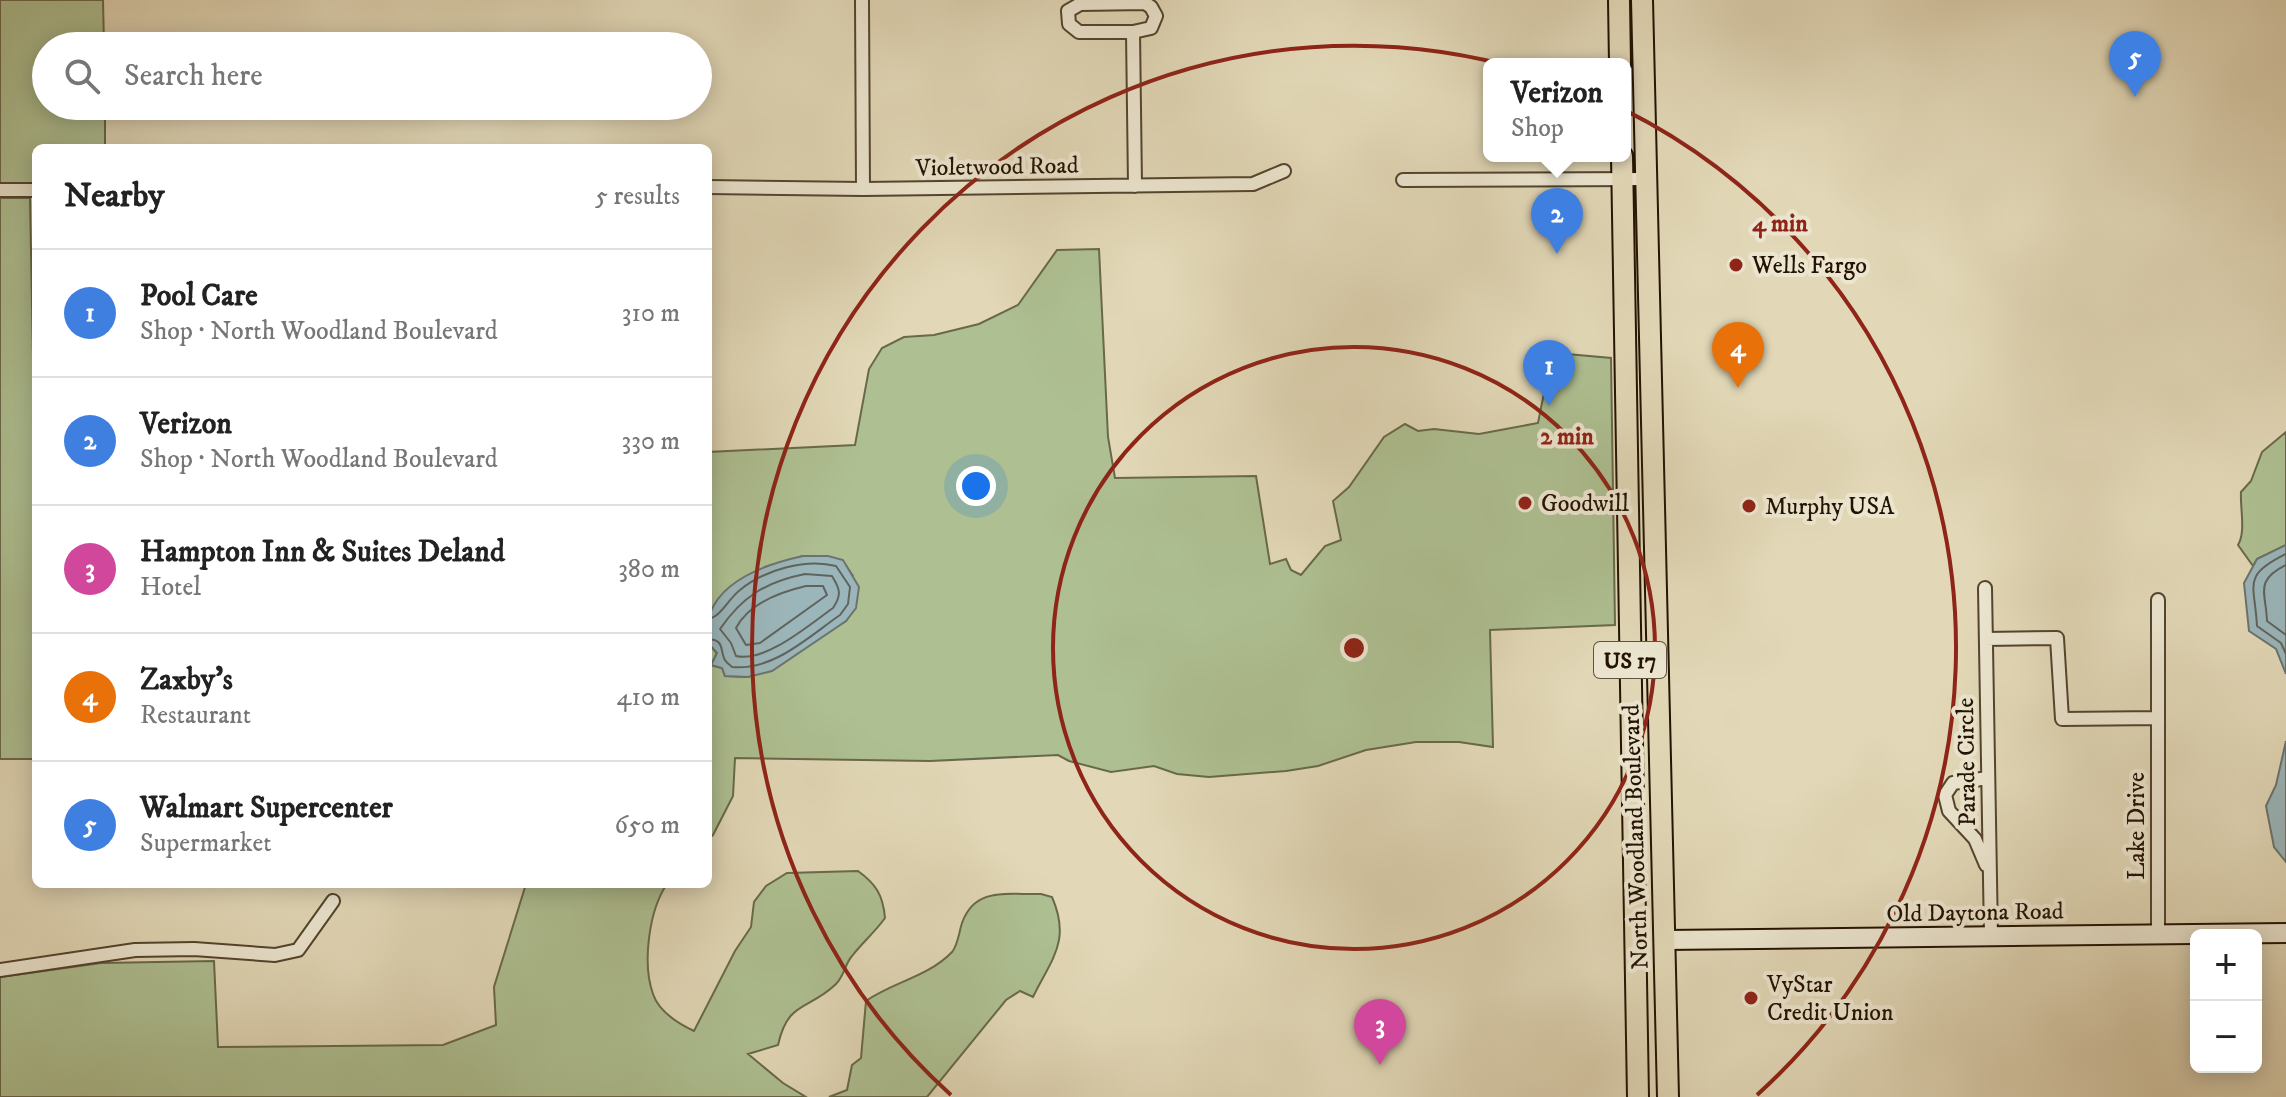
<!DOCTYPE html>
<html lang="en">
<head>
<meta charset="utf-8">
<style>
	body { margin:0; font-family:"IM FELL DW Pica",serif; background:#f2f2f2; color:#222 }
	.controls { position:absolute; right:24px; bottom:24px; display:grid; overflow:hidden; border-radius:12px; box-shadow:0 4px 20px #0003 }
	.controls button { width:72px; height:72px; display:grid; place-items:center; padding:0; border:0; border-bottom:2px solid #e0e0e0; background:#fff; color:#222; font:40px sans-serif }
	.you { position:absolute; left:976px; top:486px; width:28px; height:28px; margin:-20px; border:6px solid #fff; border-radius:50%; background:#1a73e8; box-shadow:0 0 0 12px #1a73e833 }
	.badge { display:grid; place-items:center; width:52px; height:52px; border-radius:50%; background:#0f766e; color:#fff; font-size:26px; font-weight:700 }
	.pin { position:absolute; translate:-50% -66px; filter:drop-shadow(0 2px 4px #0008) }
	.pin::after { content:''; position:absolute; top:42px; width:28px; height:24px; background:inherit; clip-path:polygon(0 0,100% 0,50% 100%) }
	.popup { position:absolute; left:1483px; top:58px; width:148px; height:104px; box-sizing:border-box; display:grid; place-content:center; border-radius:12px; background:#fff; filter:drop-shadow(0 2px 6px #0005); font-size:26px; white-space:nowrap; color:#767676 }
	.popup b { font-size:30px; color:#222 }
	.popup::after { content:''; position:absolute; left:50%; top:100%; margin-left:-16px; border:16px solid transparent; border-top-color:#fff }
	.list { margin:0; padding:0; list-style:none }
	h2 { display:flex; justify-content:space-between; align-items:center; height:104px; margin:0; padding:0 32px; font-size:34px }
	h2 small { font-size:26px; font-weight:400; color:#767676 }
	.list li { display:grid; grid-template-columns:52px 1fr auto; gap:24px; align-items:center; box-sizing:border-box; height:128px; padding:0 32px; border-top:2px solid #e0e0e0 }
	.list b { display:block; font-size:30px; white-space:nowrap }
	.list p { margin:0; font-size:26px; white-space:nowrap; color:#767676 }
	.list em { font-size:26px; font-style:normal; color:#767676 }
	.icon { flex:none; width:44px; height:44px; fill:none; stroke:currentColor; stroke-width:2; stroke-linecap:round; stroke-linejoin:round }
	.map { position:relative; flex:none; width:2286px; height:1097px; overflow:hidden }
	.search { position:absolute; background:#fff; box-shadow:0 4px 20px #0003; left:32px; top:32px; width:680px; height:88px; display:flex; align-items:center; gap:20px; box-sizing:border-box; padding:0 28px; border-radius:44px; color:#767676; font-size:30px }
	.panel { position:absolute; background:#fff; box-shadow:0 4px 20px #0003; left:32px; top:144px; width:680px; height:744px; border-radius:12px }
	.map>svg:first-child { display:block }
	.green { fill:#aec092; stroke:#68694a; stroke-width:2; fill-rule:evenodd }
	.water { fill:#9bb6ba; stroke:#6b7470; stroke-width:2 }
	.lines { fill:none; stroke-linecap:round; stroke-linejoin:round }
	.shore { stroke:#5f645e; stroke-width:2 }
	.street-casing { stroke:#53442e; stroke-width:16 }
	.secondary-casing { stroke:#231201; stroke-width:22 }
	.primary-casing { stroke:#231201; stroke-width:24 }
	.street { stroke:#ece6d0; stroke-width:12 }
	.secondary { stroke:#ece6d0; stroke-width:18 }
	.primary { stroke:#e2d8b7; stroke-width:20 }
	.ring { fill:none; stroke:#8f2418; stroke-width:4 }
	.poi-dot { fill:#8f2418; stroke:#ece6d0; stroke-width:3 }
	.labels { text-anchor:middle; stroke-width:8; stroke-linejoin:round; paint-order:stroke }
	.shield { fill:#ece6d0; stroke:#5f523f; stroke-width:2 }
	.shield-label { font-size:22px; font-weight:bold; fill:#231201 }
	.street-label { font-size:24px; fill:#231201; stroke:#ece6d0 }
	.poi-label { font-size:24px; fill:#231201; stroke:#ece6d0; text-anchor:start }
	.centre { fill:#8f2418; stroke:#ece6d0; stroke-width:4 }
	.ring-label { font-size:24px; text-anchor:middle; font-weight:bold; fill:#8f2418; stroke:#ece6d0; stroke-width:8; stroke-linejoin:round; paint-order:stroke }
</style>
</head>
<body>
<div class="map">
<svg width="2286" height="1097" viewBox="0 0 2286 1097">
	<rect width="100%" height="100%" fill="#e2d8b7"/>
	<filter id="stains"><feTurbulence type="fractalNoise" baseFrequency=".0025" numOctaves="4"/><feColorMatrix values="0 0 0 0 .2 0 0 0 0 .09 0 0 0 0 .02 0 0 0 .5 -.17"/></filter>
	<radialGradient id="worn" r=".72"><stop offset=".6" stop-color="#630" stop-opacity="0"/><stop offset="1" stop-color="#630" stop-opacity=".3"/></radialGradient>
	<path class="green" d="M 0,0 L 103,0 L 104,46 L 46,46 L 46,106 L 105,106 L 105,148 L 36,148 L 36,183 L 0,183 Z
		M 0,198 L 30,198 L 36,515 L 36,759 L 0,759 Z
		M 1099,249 L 1108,437 L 1115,478 L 1256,476 L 1270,564 L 1286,559 L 1291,570 L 1301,575 L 1325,546 L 1341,540 L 1333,501 L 1349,487 L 1384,437 L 1405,424 L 1418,431 L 1434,429 L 1479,434 L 1538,423 L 1551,358 L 1567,354 L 1611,358 L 1615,625 L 1490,630 L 1493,747 L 1459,742 L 1416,742 L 1366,750 L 1318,766 L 1286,771 L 1209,777 L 1177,774 L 1154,766 L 1111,772 L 1069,761 L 1058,755 L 930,761 L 735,758 L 733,796 L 713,835 L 708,839 L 708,452 L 855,445 L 869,369 L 882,348 L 904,337 L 934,335 L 979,324 L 1018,305 L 1057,250 ZM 803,556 L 842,560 L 853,576 L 852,612 L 846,621 L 748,677 L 725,676 L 722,668 L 711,665 L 717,653 L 708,643 L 710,614 L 765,567 Z
		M 2286,432 L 2286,545 L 2257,559 L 2253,566 L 2238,545 C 2246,532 2240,508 2241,492 L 2251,481 L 2262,452 Z
		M 858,871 C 876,884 883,895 885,918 C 875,932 862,943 852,956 C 845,964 844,976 836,984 C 808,1011 788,1000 778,1045 L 748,1054 L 783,1083 L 806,1097 L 0,1097 L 0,977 L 101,963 L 214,961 L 218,1047 L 443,1045 L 496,1025 L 494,987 L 526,884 L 667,884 C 649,910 642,963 653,994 C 659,1012 677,1023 694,1031 L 735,951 L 751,927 L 754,902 L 766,886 L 787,873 Z
		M 1041,894 L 1052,897 C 1071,941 1052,958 1033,997 L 1020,991 L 1006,1000 L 927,1097 L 829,1097 L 847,1090 L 852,1065 L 861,1058 L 866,1001 C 893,982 928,977 952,952 C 958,945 959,932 962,923 C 975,886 1008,895 1041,894 Z"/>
	<path class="water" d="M 2286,545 L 2286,674 L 2276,649 L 2249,631 L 2244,583 L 2257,559 Z
		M 803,556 L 828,556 L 843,560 L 859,587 L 856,608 L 846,621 L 772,671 L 748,677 L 725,676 L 722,668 L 711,665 L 717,653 L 708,643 C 708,633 707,621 711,611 C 725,578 771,563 803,556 Z
		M 2286,741 L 2286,862 L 2274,847 L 2266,806 L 2276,785 Z"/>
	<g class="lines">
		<path class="shore" d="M 2286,554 C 2241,576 2255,584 2257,626 L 2281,643 L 2286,654
			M 2286,565 C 2254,581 2266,592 2267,621 L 2286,635
			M 805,574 L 832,576 C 840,589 842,595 833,608 C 809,625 765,663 736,656 L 731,643 L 720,629 C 742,597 765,582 805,574 Z
			M 806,586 L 823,586 L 827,595 L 760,643 L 746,645 L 736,628 C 749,603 780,592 806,586 Z
			M 708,619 C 721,617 729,598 740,590 C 764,570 806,558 836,566 L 850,587 L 848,604 L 840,615 C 807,638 773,671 732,667 C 729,664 725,662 724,658 C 720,648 724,640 708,639"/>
		<defs>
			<path id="street" d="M 862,0 L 863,189
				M 1133,32 L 1079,32 L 1069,24 L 1068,11 L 1080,4 L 1145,3 L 1151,7 L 1156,16 L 1151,28 L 1133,32 L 1135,186
				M 1403,180 L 1646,179
				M 708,187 L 863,189 L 1253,184 L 1284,171
				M 0,190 L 36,190
				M 1985,588 L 1991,936
				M 2158,600 L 2158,933
				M 1986,639 L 2057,638 L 2062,719 L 2158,718
				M 1986,865 L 1975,839 L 1949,811 L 1945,795 L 1953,783 L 1988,778
				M 0,970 L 135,950 L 194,949 L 275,955 L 298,950 L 333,901"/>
			<path id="secondary" d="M 1665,940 L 2286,933"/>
			<path id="primary" d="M 1619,0 L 1620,64
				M 1642,0 L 1668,1097
				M 1622,156 L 1638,1097"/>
		</defs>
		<use href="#street" class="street-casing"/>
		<use href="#secondary" class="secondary-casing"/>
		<use href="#primary" class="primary-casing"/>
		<use href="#street" class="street"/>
		<use href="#secondary" class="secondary"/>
		<use href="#primary" class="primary"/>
	</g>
	<g class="ring">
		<circle cx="1354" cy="648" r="301"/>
		<path d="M951 1095A602 602 0 1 1 1757 1095"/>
	</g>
	<g class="poi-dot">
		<circle cx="1736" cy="265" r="8"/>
		<circle cx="1525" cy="503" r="8"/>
		<circle cx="1749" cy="506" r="8"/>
		<circle cx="1751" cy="998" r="8"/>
	</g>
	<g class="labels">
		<rect class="shield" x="1594" y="642" width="72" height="36" rx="6"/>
		<g class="shield-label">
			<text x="1630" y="668">US 17</text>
		</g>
		<g class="street-label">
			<text transform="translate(997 166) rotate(-1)" y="8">Violetwood Road</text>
			<text transform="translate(1966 762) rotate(-91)" y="8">Parade Circle</text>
			<text transform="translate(2136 826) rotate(-90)" y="8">Lake Drive</text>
			<text transform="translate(1635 837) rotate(-92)" y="8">North Woodland Boulevard</text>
			<text transform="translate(1975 912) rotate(-1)" y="8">Old Daytona Road</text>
		</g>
		<g class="poi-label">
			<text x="1752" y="273">Wells Fargo</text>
			<text x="1541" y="511">Goodwill</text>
			<text x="1765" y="514">Murphy USA</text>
			<text x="1767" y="992">VyStar<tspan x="1767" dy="28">Credit Union</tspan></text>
		</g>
	</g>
	<circle cx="1354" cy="648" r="12" class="centre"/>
	<g class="ring-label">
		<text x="1780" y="231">4 min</text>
		<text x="1567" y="444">2 min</text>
	</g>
	<rect width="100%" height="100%" filter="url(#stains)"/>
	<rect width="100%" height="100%" fill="url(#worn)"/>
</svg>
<div class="controls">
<button>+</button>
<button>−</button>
</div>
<div class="you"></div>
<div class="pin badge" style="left:1549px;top:406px;background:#3f7fe0">1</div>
<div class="pin badge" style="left:1557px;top:254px;background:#3f7fe0">2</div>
<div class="popup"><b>Verizon</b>Shop</div>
<div class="pin badge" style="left:1380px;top:1065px;background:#d1479c">3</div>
<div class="pin badge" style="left:1738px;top:388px;background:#e8710a">4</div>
<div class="pin badge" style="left:2135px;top:97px;background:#3f7fe0">5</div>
<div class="search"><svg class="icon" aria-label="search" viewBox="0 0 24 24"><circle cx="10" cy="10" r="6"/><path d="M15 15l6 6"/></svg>Search here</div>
<section class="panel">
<h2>Nearby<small>5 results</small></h2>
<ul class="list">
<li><span class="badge" style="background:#3f7fe0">1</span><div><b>Pool Care</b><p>Shop · North Woodland Boulevard</p></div><em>310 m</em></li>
<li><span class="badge" style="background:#3f7fe0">2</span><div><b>Verizon</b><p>Shop · North Woodland Boulevard</p></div><em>330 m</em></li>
<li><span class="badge" style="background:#d1479c">3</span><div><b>Hampton Inn &amp; Suites Deland</b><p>Hotel</p></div><em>380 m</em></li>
<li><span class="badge" style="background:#e8710a">4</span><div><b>Zaxby's</b><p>Restaurant</p></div><em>410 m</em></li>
<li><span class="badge" style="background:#3f7fe0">5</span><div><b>Walmart Supercenter</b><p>Supermarket</p></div><em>650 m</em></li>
</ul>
</section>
</div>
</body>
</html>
